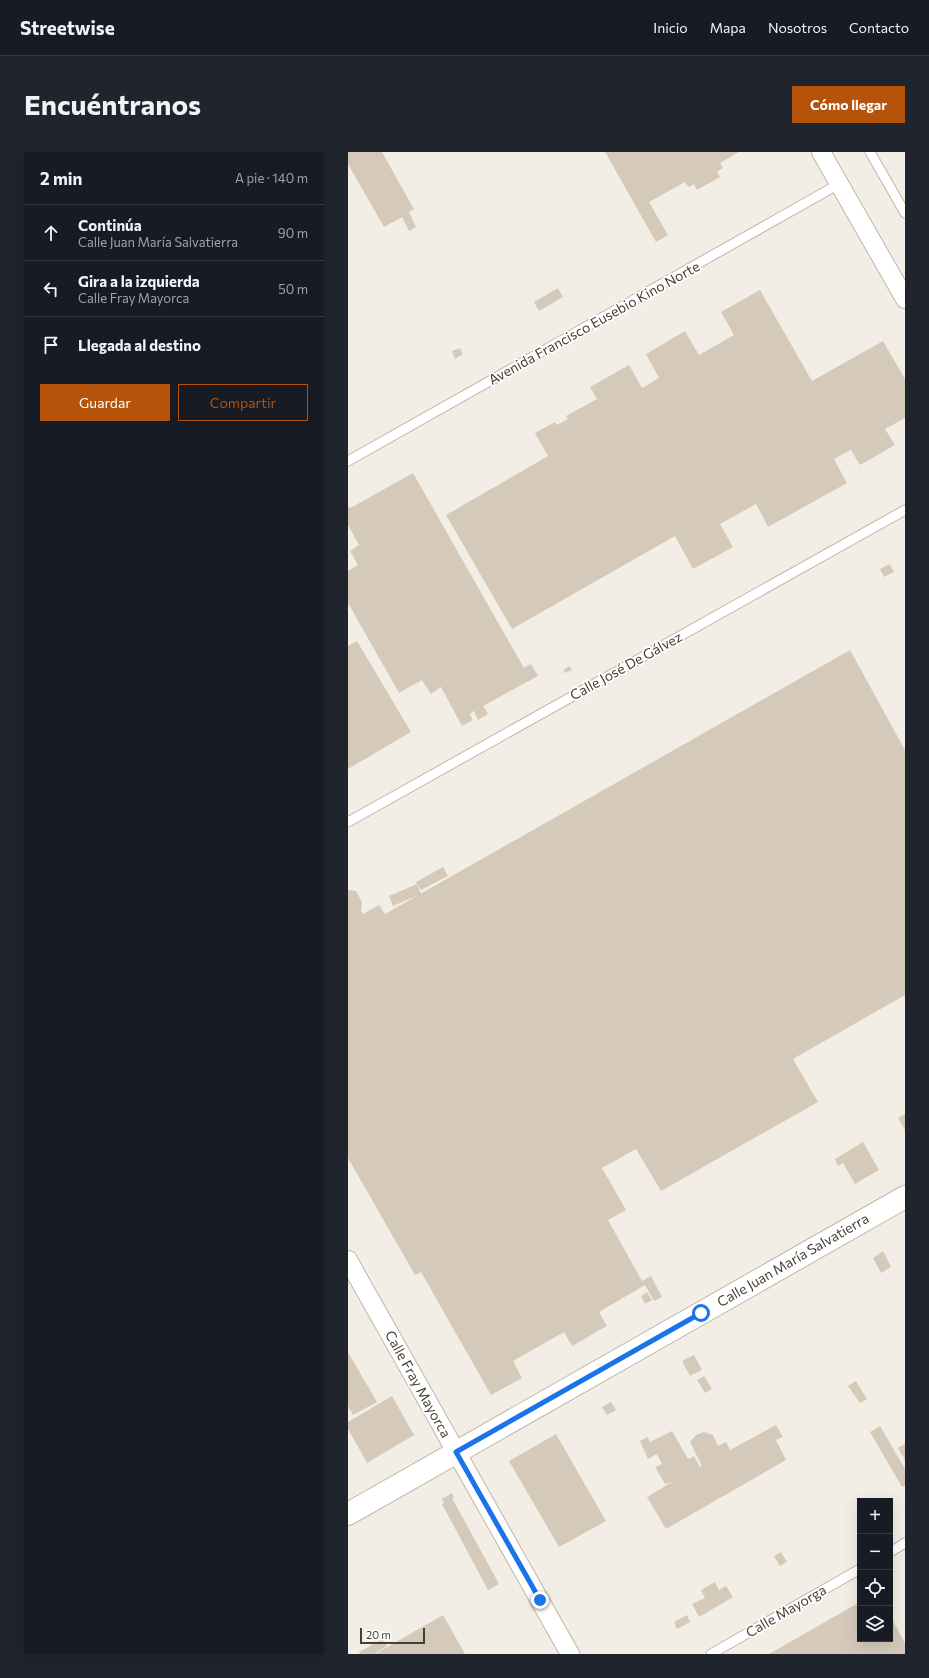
<!DOCTYPE html>
<html lang="es">
<head>
<meta charset="utf-8">
<style>
	body { margin:0; font-family:Commissioner,sans-serif; background:#20242c; color:#f1f3f6 }
	.controls { position:absolute; right:12px; bottom:12px; display:grid; overflow:hidden; border-radius:0px; box-shadow:0 4px 16px #0002 }
	.controls button { width:36px; height:36px; display:grid; place-items:center; padding:0; border:0; border-bottom:1px solid #363941; background:#171b24; color:#f1f3f6; font:20px sans-serif }
	.scale { position:absolute; left:12px; bottom:10px; width:65px; box-sizing:border-box; padding-left:4px; border:2px solid #463f35; border-top:0; font-size:11px; line-height:14px; white-space:nowrap; color:#463f35; -webkit-text-stroke:3px #fff; paint-order:stroke }
	.stop { position:absolute; width:12px; height:12px; margin:-9px; border:3px solid #1a73e8; border-radius:50%; background:#fff }
	.stop.end { background:#1a73e8; border-color:#fff; box-shadow:0 1px 4px #0008 }
	.list { margin:0; padding:0; list-style:none }
	h2 { display:flex; justify-content:space-between; align-items:center; height:52px; margin:0; padding:0 16px; font-size:17px }
	h2 small { font-size:13px; font-weight:400; color:#9ea1a6 }
	.list li { display:grid; grid-template-columns:26px 1fr auto; gap:12px; align-items:center; box-sizing:border-box; height:56px; padding:0 16px; border-top:1px solid #363941 }
	.list b { display:block; font-size:15px; white-space:nowrap }
	.list p { margin:0; font-size:13px; white-space:nowrap; color:#9ea1a6 }
	.list em { font-size:13px; font-style:normal; color:#9ea1a6 }
	.actions { display:flex; gap:8px; padding:12px 16px }
	.actions a { flex:1; padding:9px 0; border:1px solid #b45309; border-radius:0px; text-align:center; font-size:14px; color:#b45309 }
	.actions .main { background:#b45309; color:#fff }
	.icon { flex:none; width:22px; height:22px; fill:none; stroke:currentColor; stroke-width:2; stroke-linecap:round; stroke-linejoin:round }
	.map { position:relative; flex:none; width:557px; height:1502px; overflow:hidden; border-radius:0px }
	header { display:flex; align-items:center; gap:24px; box-sizing:border-box; height:56px; padding:0 20px; background:#171b24; border-bottom:1px solid #363941 }
	header strong { font-size:19px }
	nav { display:flex; gap:22px; margin-inline-start:auto; font-size:14px }
	.intro { display:flex; align-items:center; justify-content:space-between; box-sizing:border-box; height:96px; padding:0 24px }
	h1 { margin:0; font-size:28px }
	.button { padding:10px 18px; border-radius:0px; background:#b45309; color:#fff; font-size:14px; font-weight:700 }
	main { display:flex; gap:24px; padding:0 24px }
	aside { flex:1; background:#171b24; border-radius:0px; box-shadow:0 4px 16px #0002 }
	.map>svg:first-child { display:block }
	.building { fill:#d5caba }
	.lines { fill:none; stroke-linecap:round; stroke-linejoin:round }
	.service-casing { stroke:#bfb6a8; stroke-width:11 }
	.minor-casing { stroke:#bfb6a8; stroke-width:20 }
	.tertiary-casing { stroke:#bfb6a8; stroke-width:24 }
	.service { stroke:#fff; stroke-width:9 }
	.minor { stroke:#fff; stroke-width:18 }
	.tertiary { stroke:#fff; stroke-width:22 }
	.route { stroke:#1a73e8; stroke-width:5 }
	.labels { text-anchor:middle; stroke-width:3.5; stroke-linejoin:round; paint-order:stroke }
	.street-label { font-size:14px; fill:#463f35; stroke:#fff }
</style>
</head>
<body>
<header>
<strong>Streetwise</strong>
<nav><a>Inicio</a><a>Mapa</a><a>Nosotros</a><a>Contacto</a></nav>
</header>
<div class="intro"><h1>Encuéntranos</h1><a class="button">Cómo llegar</a></div>
<main>
<aside>
<h2>2 min<small>A pie · 140 m</small></h2>
<ul class="list">
<li><svg class="icon" aria-label="ahead" viewBox="0 0 24 24"><path d="M12 20V5M6 11l6-6 6 6"/></svg><div><b>Continúa</b><p>Calle Juan María Salvatierra</p></div><em>90 m</em></li>
<li><svg class="icon" aria-label="left" viewBox="0 0 24 24"><path d="M17 20v-9H6M10 6l-5 5 5 5"/></svg><div><b>Gira a la izquierda</b><p>Calle Fray Mayorca</p></div><em>50 m</em></li>
<li><svg class="icon" aria-label="arrive" viewBox="0 0 24 24"><path d="M6 21V4h12l-3 4 3 4H6"/></svg><div><b>Llegada al destino</b></div></li>
</ul>
<div class="actions"><a class="main">Guardar</a><a>Compartir</a></div>
</aside>
<div class="map">
<svg width="557" height="1502" viewBox="0 0 557 1502">
	<rect width="100%" height="100%" fill="#f3eee5"/>
	<path class="building" d="M 0,0 L 34,0 L 66,57 L 61,60 L 68,75 L 61,79 L 54,65 L 36,75 L 0,12 Z
		M 257,0 L 391,0 L 372,11 L 375,16 L 369,20 L 372,25 L 349,38 L 346,32 L 340,35 L 337,30 L 301,50 L 320,83 L 308,90 Z
		M 210,136 L 215,145 L 191,159 L 186,150 Z
		M 412,138 L 464,229 L 535,189 L 557,227 L 557,266 L 537,277 L 547,293 L 512,313 L 503,298 L 486,307 L 499,331 L 420,375 L 408,352 L 372,372 L 385,395 L 345,417 L 327,384 L 164,477 L 98,363 L 200,304 L 187,281 L 207,270 L 209,273 L 220,267 L 218,264 L 249,247 L 242,235 L 281,213 L 294,236 L 311,226 L 298,202 L 337,179 L 351,203 L 386,183 L 373,160 Z
		M 112,196 L 115,202 L 107,207 L 104,199 Z
		M 65,321 L 176,516 L 183,512 L 190,524 L 135,554 L 140,562 L 130,568 L 126,559 L 124,560 L 122,563 L 125,568 L 114,574 L 93,535 L 83,542 L 74,528 L 51,541 L 0,451 L 0,419 L 10,413 L 2,399 L 11,393 L 0,373 L 0,354 L 1,356 L 6,354 Z
		M 542,412 L 546,420 L 536,425 L 532,417 Z
		M 9,489 L 63,580 L 0,617 L 0,494 Z
		M 502,498 L 557,598 L 557,843 L 445,907 L 470,950 L 313,1039 L 288,997 L 254,1016 L 278,1058 L 260,1068 L 294,1129 L 303,1124 L 314,1145 L 306,1149 L 297,1133 L 251,1160 L 259,1174 L 224,1194 L 216,1180 L 165,1209 L 174,1226 L 143,1243 L 73,1120 L 67,1123 L 0,1006 L 0,738 L 8,739 L 14,750 L 13,759 L 15,762 L 31,753 L 37,762 Z
		M 221,514 L 224,518 L 217,521 L 215,518 Z
		M 95,715 L 100,724 L 73,738 L 68,730 Z
		M 69,732 L 73,742 L 45,754 L 41,744 Z
		M 557,962 L 557,978 L 550,966 Z
		M 515,990 L 531,1018 L 507,1032 L 495,1011 L 490,1014 L 487,1007 Z
		M 535,1099 L 543,1115 L 533,1121 L 525,1106 Z
		M 299,1140 L 304,1148 L 297,1152 L 293,1144 Z
		M 0,1200 L 29,1250 L 5,1263 L 0,1254 Z
		M 346,1203 L 354,1218 L 342,1224 L 334,1209 Z
		M 356,1224 L 364,1237 L 357,1241 L 349,1228 Z
		M 508,1229 L 519,1247 L 512,1251 L 500,1234 Z
		M 44,1244 L 66,1283 L 19,1311 L 0,1277 L 0,1270 Z
		M 263,1250 L 268,1258 L 259,1263 L 254,1255 Z
		M 428,1273 L 435,1285 L 428,1288 L 438,1308 L 318,1377 L 299,1345 L 324,1330 L 317,1332 L 307,1315 L 314,1312 L 309,1302 L 300,1307 L 292,1289 L 300,1285 L 302,1290 L 324,1279 L 340,1307 L 346,1304 L 352,1315 L 354,1314 L 342,1290 L 348,1283 L 356,1280 L 365,1283 L 370,1294 L 378,1290 L 382,1298 Z
		M 532,1274 L 557,1317 L 557,1334 L 554,1335 L 522,1280 Z
		M 208,1282 L 258,1369 L 211,1395 L 161,1309 Z
		M 557,1292 L 557,1308 L 550,1296 Z
		M 104,1341 L 106,1345 L 104,1346 L 151,1432 L 140,1438 L 94,1352 L 96,1351 L 94,1347 Z
		M 433,1400 L 439,1410 L 432,1414 L 426,1404 Z
		M 367,1430 L 371,1438 L 378,1434 L 385,1445 L 351,1465 L 344,1452 L 357,1446 L 353,1438 Z
		M 512,1450 L 512,1487 L 542,1487 L 542,1464 L 557,1491 L 557,1502 L 421,1502 Z
		M 95,1463 L 117,1502 L 27,1502 Z
		M 339,1463 L 342,1470 L 329,1477 L 326,1470 Z
		M 35,1487 L 39,1494 L 26,1502 L 12,1502 L 11,1500 Z"/>
	<g class="lines">
		<defs>
			<path id="service" d="M 522,0 L 557,61
				M 0,309 L 491,32
				M 0,670 L 557,358
				M 542,1400 L 557,1391
				M 363,1502 L 512,1417"/>
			<path id="minor" d="M 473,0 L 557,147
				M 0,1108 L 222,1502"/>
			<path id="tertiary" d="M 0,1362 L 557,1045"/>
		</defs>
		<use href="#service" class="service-casing"/>
		<use href="#minor" class="minor-casing"/>
		<use href="#tertiary" class="tertiary-casing"/>
		<use href="#service" class="service"/>
		<use href="#minor" class="minor"/>
		<use href="#tertiary" class="tertiary"/>
	</g>
	<g class="lines">
		<path class="route" d="M 192,1448 L 108,1300 L 353,1161"/>
	</g>
	<g class="labels">
		<g class="street-label">
			<text transform="translate(246 171) rotate(-29)" y="5">Avenida Francisco Eusebio Kino Norte</text>
			<text transform="translate(278 514) rotate(-29)" y="5">Calle José De Gálvez</text>
			<text transform="translate(445 1108) rotate(-30)" y="5">Calle Juan María Salvatierra</text>
			<text transform="translate(70 1232) rotate(61)" y="5">Calle Fray Mayorca</text>
			<text transform="translate(438 1459) rotate(-30)" y="5">Calle Mayorga</text>
		</g>
	</g>
</svg>
<div class="controls">
<button>+</button>
<button>−</button>
<button><svg class="icon" aria-label="locate" viewBox="0 0 24 24"><circle cx="12" cy="12" r="6"/><path d="M12 2v4M12 18v4M2 12h4M18 12h4"/></svg></button>
<button><svg class="icon" aria-label="layers" viewBox="0 0 24 24"><path d="M12 4l9 5-9 5-9-5zM3 14l9 5 9-5"/></svg></button>
</div>
<div class="scale">20 m</div>
<div class="stop" style="left:353px;top:1161px"></div>
<div class="stop end" style="left:192px;top:1448px"></div>
</div>
</main>
</body>
</html>
